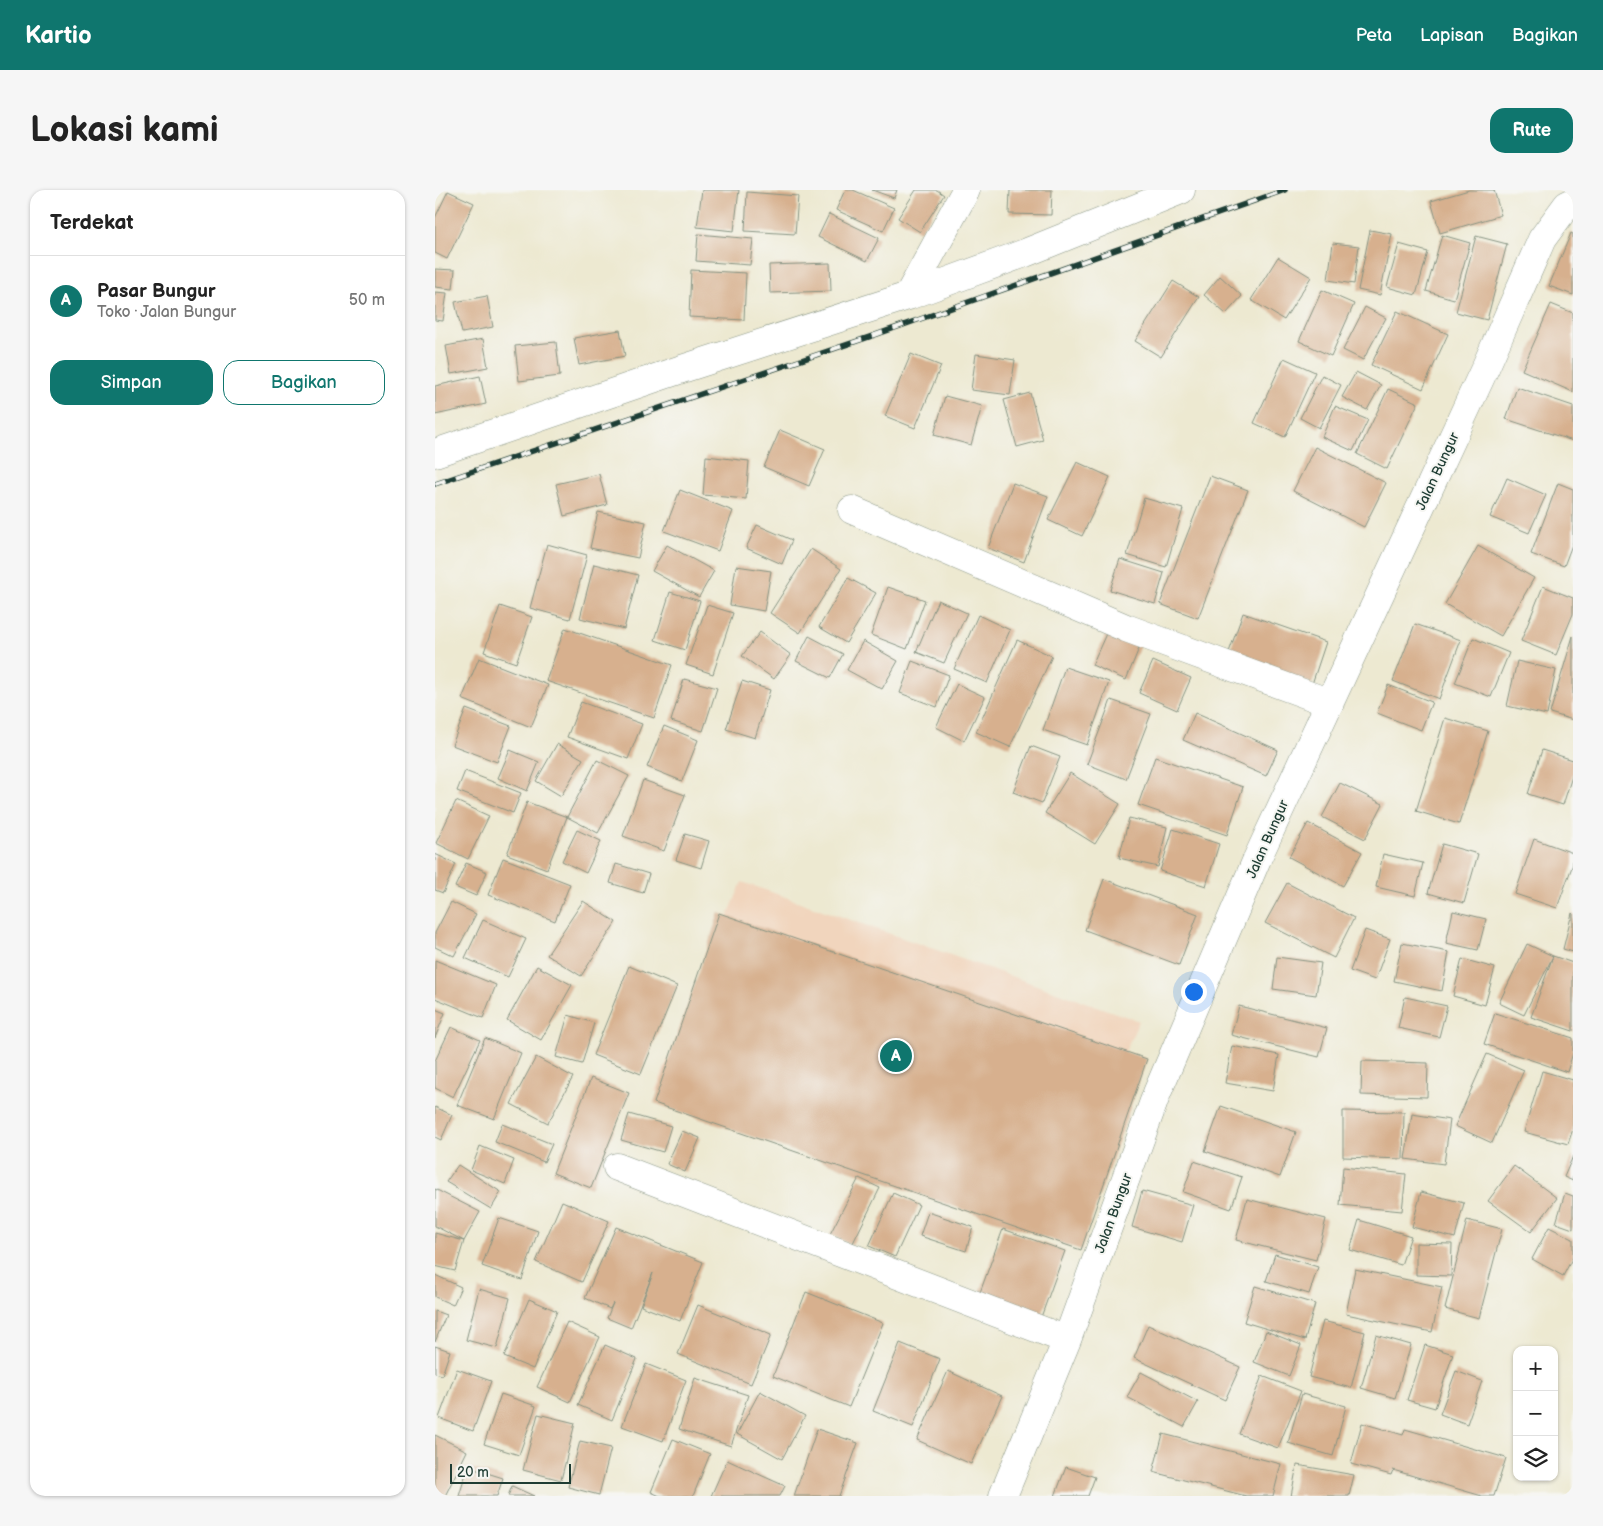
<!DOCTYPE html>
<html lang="id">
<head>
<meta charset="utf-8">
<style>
	body { margin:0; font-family:"Balsamiq Sans",sans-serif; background:#f6f6f6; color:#222 }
	.controls { position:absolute; right:15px; bottom:15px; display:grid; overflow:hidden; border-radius:10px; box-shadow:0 1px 4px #0004 }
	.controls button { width:45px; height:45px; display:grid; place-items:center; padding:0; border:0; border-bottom:1px solid #e0e0e0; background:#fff; color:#222; font:25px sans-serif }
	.scale { position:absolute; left:15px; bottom:12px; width:121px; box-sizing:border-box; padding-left:5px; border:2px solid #1f3d34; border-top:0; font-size:14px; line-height:18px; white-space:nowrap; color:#1f3d34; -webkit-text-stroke:4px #f6f6f2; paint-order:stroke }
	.you { position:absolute; left:758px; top:801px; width:18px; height:18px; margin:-12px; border:4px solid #fff; border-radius:50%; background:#1a73e8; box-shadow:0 0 0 8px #1a73e833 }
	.badge { display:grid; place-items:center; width:32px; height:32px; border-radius:50%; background:#0f766e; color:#fff; font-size:16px; font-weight:700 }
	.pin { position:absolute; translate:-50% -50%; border:2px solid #fff; box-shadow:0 1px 5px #0006 }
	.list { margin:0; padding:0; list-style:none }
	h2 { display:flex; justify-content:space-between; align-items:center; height:65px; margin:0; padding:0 20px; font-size:21px }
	h2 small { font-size:16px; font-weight:400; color:#767676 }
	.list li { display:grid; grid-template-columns:32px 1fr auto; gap:15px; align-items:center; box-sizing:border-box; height:90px; padding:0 20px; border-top:1px solid #e0e0e0 }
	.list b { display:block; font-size:19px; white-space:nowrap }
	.list p { margin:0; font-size:16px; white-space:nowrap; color:#767676 }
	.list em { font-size:16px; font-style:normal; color:#767676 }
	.actions { display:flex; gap:10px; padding:15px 20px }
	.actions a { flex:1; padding:11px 0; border:1px solid #0f766e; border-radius:15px; text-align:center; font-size:18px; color:#0f766e }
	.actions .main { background:#0f766e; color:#fff }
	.icon { flex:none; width:28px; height:28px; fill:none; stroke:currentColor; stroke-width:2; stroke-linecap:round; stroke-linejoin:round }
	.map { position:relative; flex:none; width:1138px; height:1306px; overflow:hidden; border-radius:15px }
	header { display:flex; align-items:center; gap:30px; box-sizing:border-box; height:70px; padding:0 25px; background:#0f766e; color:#fff }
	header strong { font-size:24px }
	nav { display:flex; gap:28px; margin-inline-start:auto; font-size:18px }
	.intro { display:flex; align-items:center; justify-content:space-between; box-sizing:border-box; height:120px; padding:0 30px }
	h1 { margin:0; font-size:35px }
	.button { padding:12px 22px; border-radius:15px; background:#0f766e; color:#fff; font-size:18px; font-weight:700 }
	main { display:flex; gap:30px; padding:0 30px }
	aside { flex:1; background:#fff; border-radius:15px; box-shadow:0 1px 4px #0004 }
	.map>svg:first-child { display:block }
	.built { fill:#f1d5bd }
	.building { fill:#d7b08e }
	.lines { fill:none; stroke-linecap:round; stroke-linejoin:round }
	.minor-casing { stroke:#869382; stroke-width:29 }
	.minor { stroke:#fff; stroke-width:28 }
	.rail-casing { stroke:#1f3d34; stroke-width:5.5 }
	.rail { stroke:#f6f6f2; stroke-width:4; stroke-dasharray:11; stroke-linecap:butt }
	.labels { text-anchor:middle; stroke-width:4; stroke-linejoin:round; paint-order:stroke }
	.street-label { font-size:14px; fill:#1f3d34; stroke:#f6f6f2 }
</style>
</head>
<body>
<header>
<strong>Kartio</strong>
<nav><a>Peta</a><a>Lapisan</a><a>Bagikan</a></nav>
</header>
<div class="intro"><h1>Lokasi kami</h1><a class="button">Rute</a></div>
<main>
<aside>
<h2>Terdekat<small></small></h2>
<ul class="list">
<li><span class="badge">A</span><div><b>Pasar Bungur</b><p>Toko · Jalan Bungur</p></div><em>50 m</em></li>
</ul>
<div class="actions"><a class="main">Simpan</a><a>Bagikan</a></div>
</aside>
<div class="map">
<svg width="1138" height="1306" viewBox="0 0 1138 1306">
	<rect width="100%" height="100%" fill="#f6f6f2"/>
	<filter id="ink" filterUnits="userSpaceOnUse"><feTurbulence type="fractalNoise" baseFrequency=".02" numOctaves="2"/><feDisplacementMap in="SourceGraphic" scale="10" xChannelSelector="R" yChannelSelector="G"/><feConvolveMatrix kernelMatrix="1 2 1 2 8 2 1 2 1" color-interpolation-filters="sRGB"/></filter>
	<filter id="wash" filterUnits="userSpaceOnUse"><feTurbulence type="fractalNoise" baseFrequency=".0096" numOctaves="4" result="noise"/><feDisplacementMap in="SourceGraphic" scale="20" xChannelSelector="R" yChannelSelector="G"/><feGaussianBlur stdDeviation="1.12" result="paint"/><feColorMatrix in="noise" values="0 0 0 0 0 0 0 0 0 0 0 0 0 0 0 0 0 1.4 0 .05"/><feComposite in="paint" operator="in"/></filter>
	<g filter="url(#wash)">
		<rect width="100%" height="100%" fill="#ede9d1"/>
		<path class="built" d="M 307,692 L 704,831 L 611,1036 L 220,901 Z"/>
		<g id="blocks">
			<path class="building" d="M 267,0 L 304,0 L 299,41 L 262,37 Z
				M 410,0 L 418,0 L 459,18 L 448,41 L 401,20 Z
				M 437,0 L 462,0 L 459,8 Z
				M 481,0 L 502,0 L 509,5 L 485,42 L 463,28 Z
				M 575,0 L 617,0 L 616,25 L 574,24 Z
				M 1034,0 L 1059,0 L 1066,25 L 1005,43 L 996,11 Z
				M 13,1 L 39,13 L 12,69 L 0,63 L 0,28 Z
				M 312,2 L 363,6 L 360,44 L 310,41 Z
				M 394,24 L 444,48 L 432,71 L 383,47 Z
				M 935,40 L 957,44 L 945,105 L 923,100 Z
				M 1136,43 L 1138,44 L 1138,105 L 1114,96 Z
				M 263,44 L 318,49 L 315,75 L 261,71 Z
				M 1007,45 L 1035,53 L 1019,109 L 991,101 Z
				M 1041,46 L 1072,54 L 1052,130 L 1021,122 Z
				M 898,53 L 924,56 L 919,94 L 893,90 Z
				M 964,54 L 993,62 L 981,105 L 952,97 Z
				M 843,67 L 876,87 L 849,130 L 816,110 Z
				M 395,73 L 396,101 L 335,103 L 334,75 Z
				M 0,79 L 20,80 L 18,99 L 0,97 Z
				M 256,80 L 311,83 L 309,130 L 254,127 Z
				M 785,86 L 807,106 L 791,124 L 769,105 Z
				M 738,91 L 764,107 L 726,167 L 700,151 Z
				M 887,100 L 919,114 L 896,166 L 864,151 Z
				M 0,102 L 12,103 L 8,131 L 0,130 Z
				M 52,106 L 58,137 L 27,143 L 20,112 Z
				M 1116,114 L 1138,123 L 1138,202 L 1087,180 Z
				M 930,117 L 951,128 L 928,170 L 908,160 Z
				M 962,121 L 1013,144 L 988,199 L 936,175 Z
				M 185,140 L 190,166 L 144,175 L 139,148 Z
				M 48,149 L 53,177 L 16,184 L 11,156 Z
				M 121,152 L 125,186 L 84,191 L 80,156 Z
				M 476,164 L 506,176 L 480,238 L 450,226 Z
				M 541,164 L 580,170 L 575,205 L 536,200 Z
				M 849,168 L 880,182 L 850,247 L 819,233 Z
				M 921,182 L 946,195 L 932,220 L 907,207 Z
				M 887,185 L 906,195 L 884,238 L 865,228 Z
				M 45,186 L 51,214 L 0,225 L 0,196 Z
				M 1082,197 L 1138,216 L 1138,251 L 1071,229 Z
				M 953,199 L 983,213 L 952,279 L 922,264 Z
				M 595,203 L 608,250 L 582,257 L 569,210 Z
				M 510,206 L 547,216 L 536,255 L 499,245 Z
				M 900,216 L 933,230 L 918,261 L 887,247 Z
				M 345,240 L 390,259 L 374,296 L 329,277 Z
				M 880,257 L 951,293 L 929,337 L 858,301 Z
				M 271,266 L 314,271 L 311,309 L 268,305 Z
				M 642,272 L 675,287 L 647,346 L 613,330 Z
				M 164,284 L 172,315 L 129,326 L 121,294 Z
				M 775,286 L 813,300 L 763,428 L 725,414 Z
				M 1072,288 L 1111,305 L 1094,343 L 1055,327 Z
				M 578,293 L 613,306 L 589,372 L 553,358 Z
				M 1123,293 L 1138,299 L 1138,352 L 1129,376 L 1096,364 Z
				M 245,300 L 298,321 L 283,361 L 229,341 Z
				M 709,308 L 748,319 L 731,377 L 692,365 Z
				M 163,322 L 211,332 L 203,368 L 155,358 Z
				M 322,335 L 357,350 L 347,374 L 311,358 Z
				M 112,354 L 152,365 L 135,429 L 95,418 Z
				M 232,355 L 279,381 L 264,407 L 217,381 Z
				M 1043,356 L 1099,388 L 1066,446 L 1010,414 Z
				M 376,359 L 406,379 L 365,443 L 335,423 Z
				M 685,369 L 729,383 L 720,414 L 675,400 Z
				M 159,374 L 203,385 L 189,439 L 145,428 Z
				M 301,376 L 336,381 L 329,421 L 295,415 Z
				M 413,388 L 441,403 L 411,453 L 384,437 Z
				M 1108,396 L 1138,408 L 1138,424 L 1121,465 L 1086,451 Z
				M 453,397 L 490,410 L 472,459 L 436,445 Z
				M 235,402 L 265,411 L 250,460 L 220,450 Z
				M 503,410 L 532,423 L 509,473 L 481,462 Z
				M 272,415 L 298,423 L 278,484 L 251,475 Z
				M 65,416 L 97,427 L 81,473 L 49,462 Z
				M 808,423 L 891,452 L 877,494 L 793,465 Z
				M 543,425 L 575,440 L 552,493 L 519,479 Z
				M 980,434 L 1026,450 L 1004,509 L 958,491 Z
				M 674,437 L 707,451 L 691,490 L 657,475 Z
				M 130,438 L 237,475 L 219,528 L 111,491 Z
				M 325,442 L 356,465 L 339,489 L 307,466 Z
				M 374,446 L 408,464 L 395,488 L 361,471 Z
				M 1138,446 L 1138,530 L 1115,523 Z
				M 1038,448 L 1074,463 L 1056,507 L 1020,493 Z
				M 582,450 L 617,466 L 575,557 L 541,542 Z
				M 428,451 L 463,471 L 447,499 L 412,480 Z
				M 44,468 L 113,495 L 96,537 L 27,509 Z
				M 477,471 L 514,485 L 502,517 L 465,503 Z
				M 718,471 L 756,488 L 742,520 L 704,503 Z
				M 1082,471 L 1121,480 L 1112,525 L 1072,516 Z
				M 630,477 L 674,492 L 652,555 L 608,540 Z
				M 249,489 L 282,498 L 268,541 L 236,531 Z
				M 307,491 L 335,500 L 320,548 L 291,539 Z
				M 522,494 L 550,507 L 529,551 L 501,537 Z
				M 953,495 L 997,512 L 986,540 L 942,523 Z
				M 676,510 L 716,524 L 691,589 L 652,574 Z
				M 146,512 L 207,534 L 193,569 L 132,547 Z
				M 31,519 L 76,536 L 62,572 L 17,555 Z
				M 760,523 L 843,560 L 831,586 L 748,550 Z
				M 1010,528 L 1053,541 L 1024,634 L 981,621 Z
				M 229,536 L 263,550 L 247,591 L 212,577 Z
				M 122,554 L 148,569 L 126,606 L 101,591 Z
				M 596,556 L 625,567 L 607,613 L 578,602 Z
				M 75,560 L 104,572 L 92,601 L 63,588 Z
				M 1107,560 L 1138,570 L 1138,583 L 1128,615 L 1093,604 Z
				M 720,567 L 808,597 L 792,645 L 703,615 Z
				M 162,570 L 194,586 L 163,643 L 132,627 Z
				M 30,581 L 86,603 L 78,623 L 22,601 Z
				M 635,583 L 685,614 L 660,654 L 610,623 Z
				M 208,590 L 250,605 L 229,661 L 188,646 Z
				M 905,593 L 948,614 L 930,649 L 887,627 Z
				M 21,611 L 54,626 L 33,669 L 1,653 Z
				M 92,612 L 132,627 L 112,679 L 72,664 Z
				M 694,628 L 732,637 L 723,677 L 684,668 Z
				M 873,633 L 927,662 L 908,696 L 854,667 Z
				M 738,639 L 784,654 L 771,696 L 725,681 Z
				M 142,640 L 166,651 L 151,683 L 127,671 Z
				M 250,644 L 274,651 L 266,678 L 241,670 Z
				M 1099,649 L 1138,663 L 1138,674 L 1122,718 L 1080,704 Z
				M 1007,654 L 1043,664 L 1029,713 L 993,703 Z
				M 0,664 L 21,674 L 8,703 L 0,700 Z
				M 948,664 L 988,673 L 980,706 L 941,697 Z
				M 68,668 L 135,694 L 120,731 L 53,705 Z
				M 31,673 L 52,682 L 41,706 L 20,697 Z
				M 181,674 L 214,684 L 208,703 L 175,693 Z
				M 669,689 L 763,724 L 744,775 L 650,740 Z
				M 852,693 L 919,728 L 899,768 L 830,733 Z
				M 148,711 L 181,732 L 146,786 L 112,765 Z
				M 16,712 L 41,724 L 19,766 L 0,757 L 0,743 Z
				M 1018,721 L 1051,729 L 1043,760 L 1011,753 Z
				M 284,723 L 712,869 L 646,1060 L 219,913 Z
				M 1137,723 L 1138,724 L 1138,762 L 1128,759 Z
				M 48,730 L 91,749 L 73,787 L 30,768 Z
				M 930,740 L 955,749 L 940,790 L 915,781 Z
				M 967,753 L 1014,762 L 1007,801 L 959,791 Z
				M 1092,754 L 1118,766 L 1138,773 L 1138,841 L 1096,827 L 1118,766 L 1089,825 L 1064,813 Z
				M 842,767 L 886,773 L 881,805 L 838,799 Z
				M 1027,769 L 1060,778 L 1050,815 L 1018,806 Z
				M 0,770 L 61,795 L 48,828 L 0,808 Z
				M 102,776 L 137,795 L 106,850 L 72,830 Z
				M 194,776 L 242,796 L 206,884 L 158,865 Z
				M 970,807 L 1012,816 L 1004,847 L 963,838 Z
				M 804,816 L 892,838 L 884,867 L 796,845 Z
				M 0,819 L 10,823 L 0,848 Z
				M 1060,823 L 1138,848 L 1138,863 L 1132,882 L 1049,854 Z
				M 133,825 L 159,833 L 147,874 L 121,867 Z
				M 16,837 L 45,850 L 18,907 L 0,898 L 0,871 Z
				M 50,848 L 86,863 L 59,929 L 22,915 Z
				M 797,856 L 844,865 L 838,901 L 790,893 Z
				M 1052,864 L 1089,880 L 1057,953 L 1020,936 Z
				M 101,867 L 138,887 L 113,933 L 76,914 Z
				M 927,871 L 993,873 L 992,907 L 926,905 Z
				M 1107,881 L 1138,890 L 1138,939 L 1133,954 L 1089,942 Z
				M 156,888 L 194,903 L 156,998 L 118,983 Z
				M 786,916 L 861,942 L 845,987 L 770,961 Z
				M 0,917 L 17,925 L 6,950 L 0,947 Z
				M 908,921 L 969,922 L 968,969 L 908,967 Z
				M 194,924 L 236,936 L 228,962 L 186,950 Z
				M 977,924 L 1015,930 L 1009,974 L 970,969 Z
				M 67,934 L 117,954 L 109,972 L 60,952 Z
				M 247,941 L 265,948 L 250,982 L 232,974 Z
				M 45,956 L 79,970 L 70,994 L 36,980 Z
				M 1138,966 L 1138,991 L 1129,987 Z
				M 759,971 L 807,987 L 796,1019 L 748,1002 Z
				M 23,975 L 66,1002 L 56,1019 L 11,992 Z
				M 1079,976 L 1122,1008 L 1096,1042 L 1053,1011 Z
				M 908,977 L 971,984 L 967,1021 L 905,1015 Z
				M 424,988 L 445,998 L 417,1055 L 395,1044 Z
				M 0,999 L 45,1022 L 29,1051 L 20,1081 L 0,1076 L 0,1043 L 29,1051 L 0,1036 Z
				M 707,1001 L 758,1015 L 747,1052 L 697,1037 Z
				M 986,1002 L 1029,1013 L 1020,1048 L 977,1037 Z
				M 458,1003 L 484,1015 L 460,1067 L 434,1056 Z
				M 1130,1003 L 1138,1006 L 1138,1039 L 1121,1033 Z
				M 812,1009 L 891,1029 L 881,1070 L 801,1050 Z
				M 127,1011 L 174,1031 L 147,1092 L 101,1072 Z
				M 493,1022 L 538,1037 L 531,1061 L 485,1046 Z
				M 64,1028 L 103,1041 L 87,1090 L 47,1076 Z
				M 924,1030 L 976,1046 L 966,1075 L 915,1060 Z
				M 1032,1030 L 1067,1039 L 1044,1128 L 1010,1119 Z
				M 181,1037 L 268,1072 L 245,1131 L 206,1116 L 218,1083 L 196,1138 L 172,1128 L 178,1113 L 175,1119 L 150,1108 Z
				M 1114,1037 L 1138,1049 L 1138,1067 L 1128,1086 L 1097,1069 Z
				M 568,1039 L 630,1061 L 605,1130 L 543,1108 Z
				M 981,1053 L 1017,1054 L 1016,1086 L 981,1085 Z
				M 840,1064 L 883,1077 L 874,1104 L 831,1091 Z
				M 920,1079 L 1007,1097 L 997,1142 L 911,1124 Z
				M 0,1085 L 26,1097 L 18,1115 L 0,1107 Z
				M 820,1096 L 880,1114 L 870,1150 L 809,1132 Z
				M 44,1099 L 75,1108 L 62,1158 L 31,1150 Z
				M 371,1102 L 448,1133 L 414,1217 L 338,1186 Z
				M 94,1109 L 122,1121 L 98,1179 L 69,1167 Z
				M 263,1115 L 336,1145 L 316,1194 L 243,1164 Z
				M 0,1121 L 11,1125 L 0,1152 Z
				M 888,1131 L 930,1142 L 916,1198 L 874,1187 Z
				M 132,1132 L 165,1147 L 135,1212 L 102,1197 Z
				M 713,1135 L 805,1177 L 790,1210 L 699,1168 Z
				M 831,1141 L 866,1155 L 854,1186 L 819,1172 Z
				M 941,1145 L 976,1155 L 960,1208 L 926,1198 Z
				M 465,1153 L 505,1169 L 478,1237 L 438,1221 Z
				M 170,1155 L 202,1169 L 177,1230 L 143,1215 Z
				M 990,1155 L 1018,1164 L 1000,1218 L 972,1210 Z
				M 0,1156 L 15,1161 L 7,1185 L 0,1183 Z
				M 211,1174 L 251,1190 L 228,1251 L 187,1236 Z
				M 22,1179 L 56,1191 L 38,1241 L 4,1228 Z
				M 513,1181 L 567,1206 L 536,1274 L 482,1250 Z
				M 1021,1181 L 1047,1191 L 1032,1234 L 1005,1224 Z
				M 706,1182 L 763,1212 L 749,1237 L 692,1207 Z
				M 827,1186 L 866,1201 L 843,1258 L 804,1244 Z
				M 260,1188 L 313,1205 L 296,1256 L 244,1239 Z
				M 325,1201 L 370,1226 L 347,1269 L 302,1244 Z
				M 66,1204 L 101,1216 L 84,1265 L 49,1254 Z
				M 867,1204 L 911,1216 L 898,1266 L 853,1253 Z
				M 103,1224 L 140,1233 L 126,1290 L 88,1280 Z
				M 927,1233 L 968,1245 L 970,1239 L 1071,1268 L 1059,1306 L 1047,1306 L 958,1280 L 956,1285 L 916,1274 Z
				M 382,1239 L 423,1253 L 404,1306 L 359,1306 Z
				M 728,1244 L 846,1274 L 838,1306 L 811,1306 L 718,1282 Z
				M 0,1245 L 32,1261 L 10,1306 L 0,1304 Z
				M 238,1249 L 275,1264 L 258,1306 L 225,1306 L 216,1302 Z
				M 145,1251 L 176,1258 L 164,1305 L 133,1297 Z
				M 292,1270 L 350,1296 L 345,1306 L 276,1306 Z
				M 862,1275 L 919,1285 L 914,1306 L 856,1306 Z
				M 33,1277 L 68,1288 L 62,1306 L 24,1306 Z
				M 631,1277 L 660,1287 L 653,1306 L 620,1306 Z
				M 77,1296 L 99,1306 L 73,1306 Z"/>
		</g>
	</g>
	<g filter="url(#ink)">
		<use href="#blocks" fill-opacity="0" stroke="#869382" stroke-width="1"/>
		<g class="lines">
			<defs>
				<path id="minor" d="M 473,106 L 531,0
					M 0,263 L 247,179 L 473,106 L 590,63 L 746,0
					M 417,320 L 691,438 L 895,513
					M 182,977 L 632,1150
					M 568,1306 L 632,1150 L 722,903 L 822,669 L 1051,176 L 1107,49 L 1132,15 L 1138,12"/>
			</defs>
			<use href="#minor" class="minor-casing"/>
			<use href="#minor" class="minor"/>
			<defs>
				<path id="rail" d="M 0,294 L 440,145 L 850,0"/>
			</defs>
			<use href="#rail" class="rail-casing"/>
			<use href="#rail" class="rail"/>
		</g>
	</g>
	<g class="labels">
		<g class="street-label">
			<text transform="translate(1002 281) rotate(-65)" y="5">Jalan Bungur</text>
			<text transform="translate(832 649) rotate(-66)" y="5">Jalan Bungur</text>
			<text transform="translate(678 1023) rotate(-70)" y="5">Jalan Bungur</text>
		</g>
	</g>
</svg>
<div class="controls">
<button>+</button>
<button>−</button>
<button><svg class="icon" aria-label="layers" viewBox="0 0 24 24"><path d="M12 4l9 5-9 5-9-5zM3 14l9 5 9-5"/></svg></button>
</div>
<div class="scale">20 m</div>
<div class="you"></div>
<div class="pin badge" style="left:461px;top:866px">A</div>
</div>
</main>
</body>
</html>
